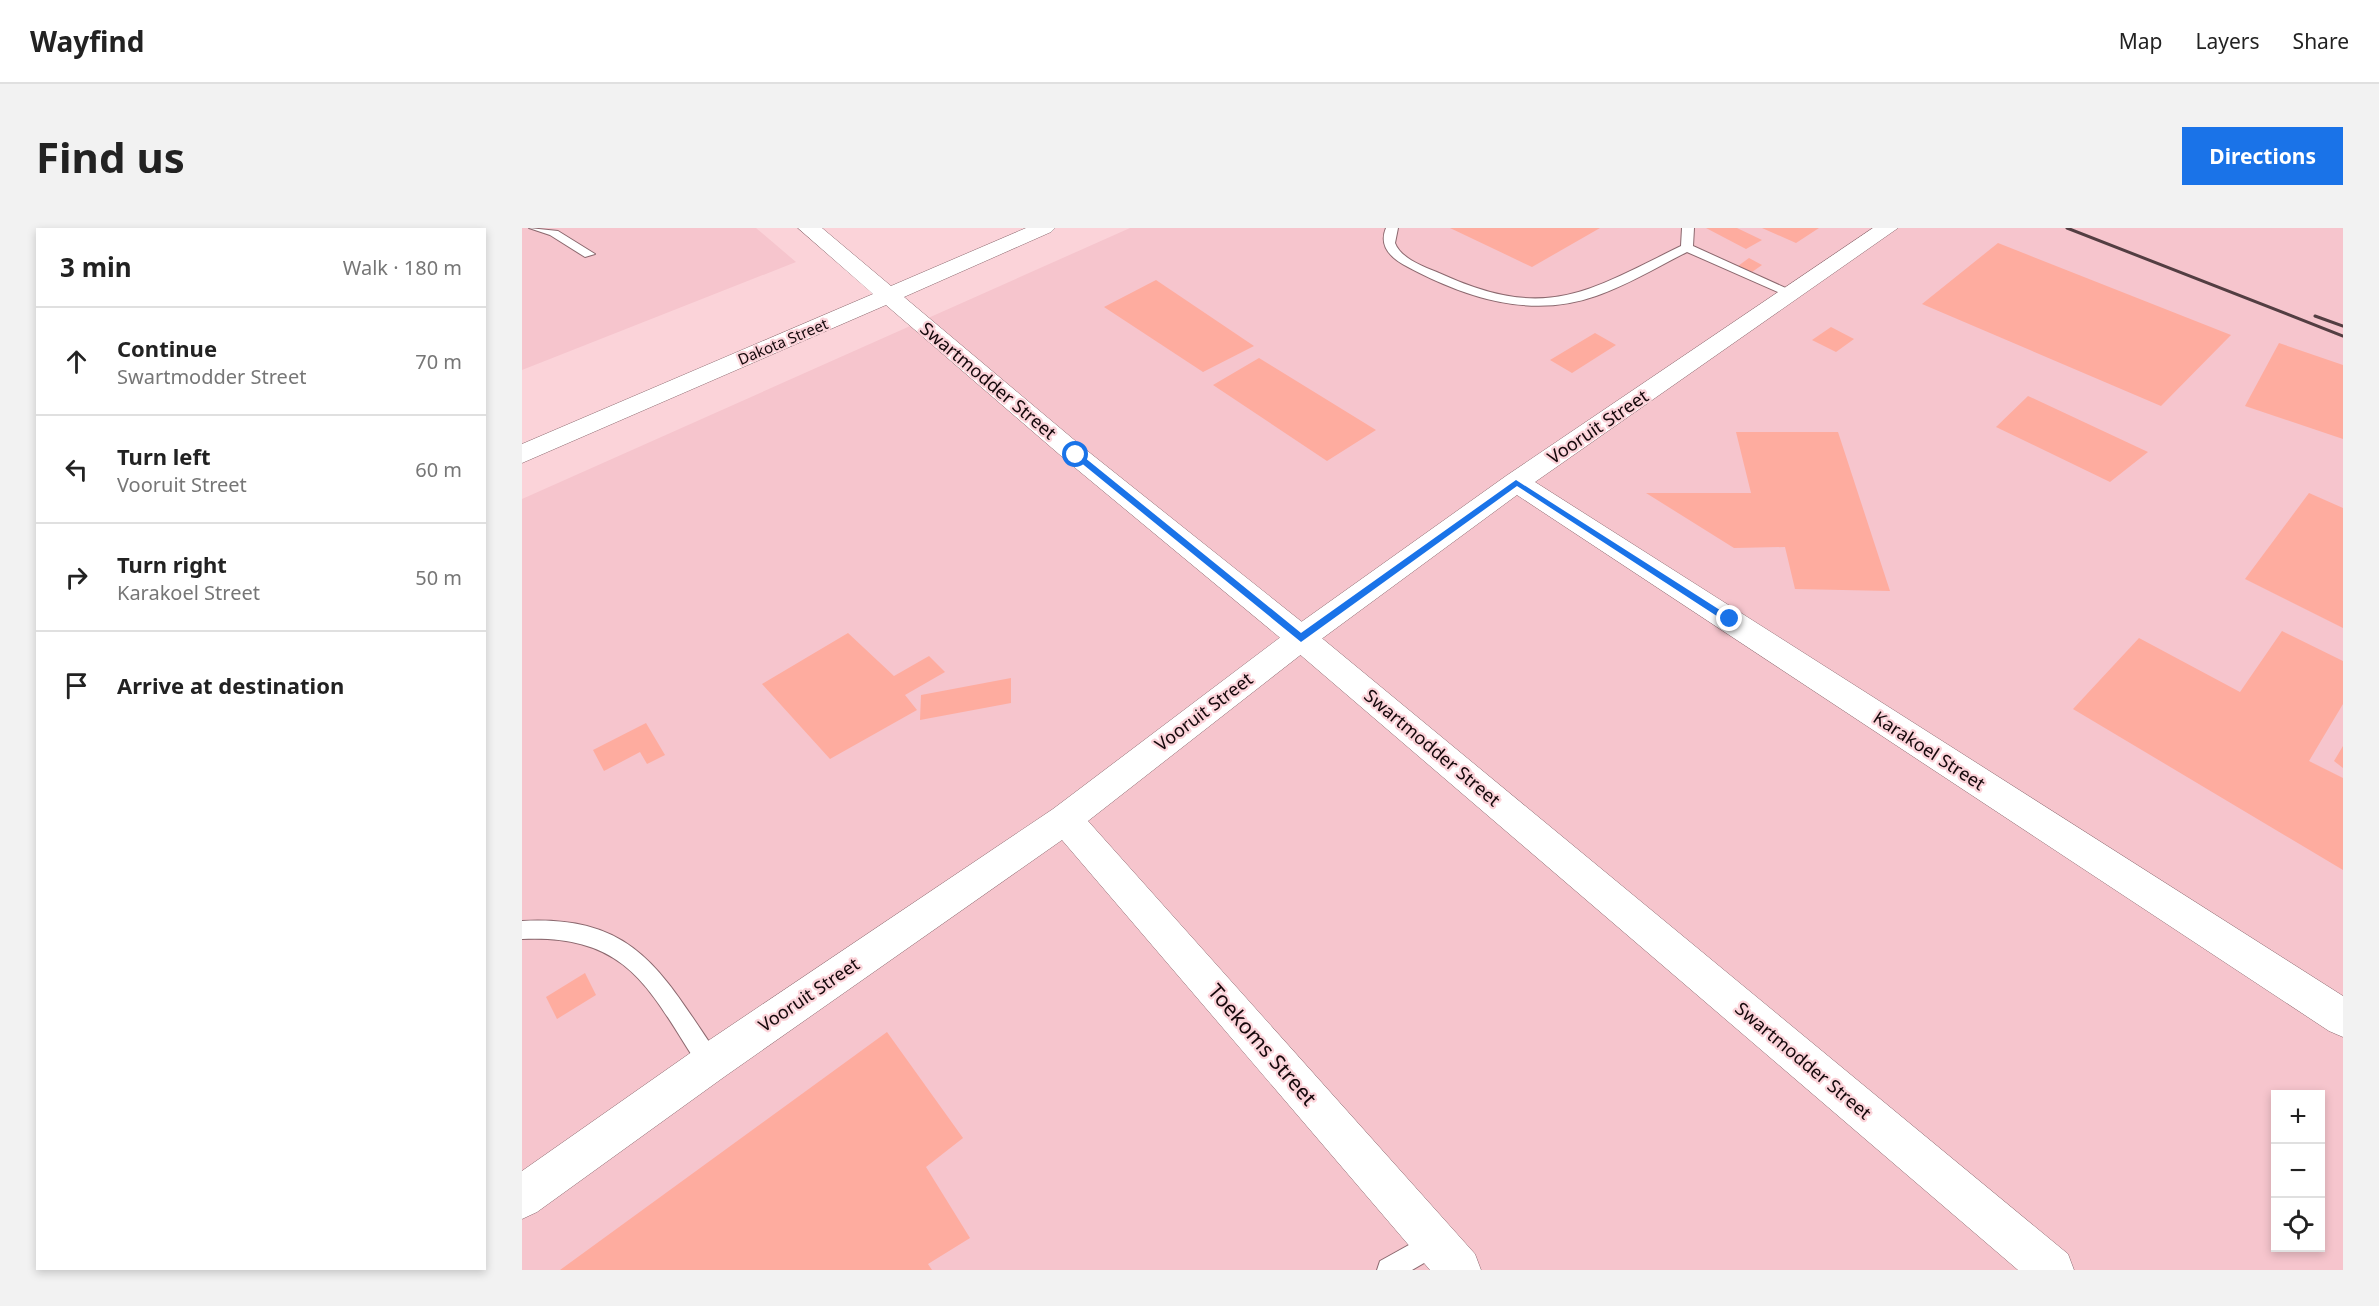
<!DOCTYPE html>
<html lang="en">
<head>
<meta charset="utf-8">
<style>
	body { margin:0; font-family:"Noto Sans",sans-serif; background:#f2f2f2; color:#222 }
	.controls { position:absolute; right:18px; bottom:18px; display:grid; overflow:hidden; border-radius:0px; box-shadow:0 3px 9px #0003 }
	.controls button { width:54px; height:54px; display:grid; place-items:center; padding:0; border:0; border-bottom:2px solid #e0e0e0; background:#fff; color:#222; font:30px sans-serif }
	.stop { position:absolute; width:18px; height:18px; margin:-14px; border:4px solid #1a73e8; border-radius:50%; background:#fff }
	.stop.end { background:#1a73e8; border-color:#fff; box-shadow:0 2px 6px #0008 }
	.list { margin:0; padding:0; list-style:none }
	h2 { display:flex; justify-content:space-between; align-items:center; height:78px; margin:0; padding:0 24px; font-size:26px }
	h2 small { font-size:20px; font-weight:400; color:#767676 }
	.list li { display:grid; grid-template-columns:39px 1fr auto; gap:18px; align-items:center; box-sizing:border-box; height:108px; padding:0 24px; border-top:2px solid #e0e0e0 }
	.list b { display:block; font-size:22px; white-space:nowrap }
	.list p { margin:0; font-size:20px; white-space:nowrap; color:#767676 }
	.list em { font-size:20px; font-style:normal; color:#767676 }
	.icon { flex:none; width:33px; height:33px; fill:none; stroke:currentColor; stroke-width:2; stroke-linecap:round; stroke-linejoin:round }
	.map { position:relative; flex:none; width:1821px; height:1042px; overflow:hidden; border-radius:0px }
	header { display:flex; align-items:center; gap:36px; box-sizing:border-box; height:84px; padding:0 30px; background:#fff; border-bottom:2px solid #e0e0e0 }
	header strong { font-size:28px }
	nav { display:flex; gap:33px; margin-inline-start:auto; font-size:21px }
	.intro { display:flex; align-items:center; justify-content:space-between; box-sizing:border-box; height:144px; padding:0 36px }
	h1 { margin:0; font-size:42px }
	.button { padding:15px 27px; border-radius:0px; background:#1a73e8; color:#fff; font-size:21px; font-weight:700 }
	main { display:flex; gap:36px; padding:0 36px }
	aside { flex:1; background:#fff; border-radius:0px; box-shadow:0 3px 9px #0003 }
	.map>svg:first-child { display:block }
	.built { fill:#f6c5cd; fill-rule:evenodd }
	.building { fill:#feac9f }
	.lines { fill:none; stroke-linecap:round; stroke-linejoin:round }
	.lane-casing { stroke:#8b686e; stroke-width:2 }
	.street-casing { stroke:#8b686e; stroke-width:1 }
	.secondary-casing { stroke:#8b686e; stroke-width:1 }
	.lane { fill:#fff; fill-rule:evenodd }
	.street { fill:#fff; fill-rule:evenodd }
	.secondary { fill:#fff; fill-rule:evenodd }
	.rail { stroke:#533e42; stroke-width:3 }
	.route { fill:#1a73e8 }
	.labels { text-anchor:middle; stroke-width:4.5; stroke-linejoin:round; paint-order:stroke }
	.far-street-label { font-size:15px; fill:#15080b; stroke:#fbd3d9 }
	.street-label { font-size:18px; fill:#15080b; stroke:#fbd3d9 }
	.near-street-label { font-size:21px; fill:#15080b; stroke:#fbd3d9 }
</style>
</head>
<body>
<header>
<strong>Wayfind</strong>
<nav><a>Map</a><a>Layers</a><a>Share</a></nav>
</header>
<div class="intro"><h1>Find us</h1><a class="button">Directions</a></div>
<main>
<aside>
<h2>3 min<small>Walk · 180 m</small></h2>
<ul class="list">
<li><svg class="icon" aria-label="ahead" viewBox="0 0 24 24"><path d="M12 20V5M6 11l6-6 6 6"/></svg><div><b>Continue</b><p>Swartmodder Street</p></div><em>70 m</em></li>
<li><svg class="icon" aria-label="left" viewBox="0 0 24 24"><path d="M17 20v-9H6M10 6l-5 5 5 5"/></svg><div><b>Turn left</b><p>Vooruit Street</p></div><em>60 m</em></li>
<li><svg class="icon" aria-label="right" viewBox="0 0 24 24"><path d="M7 20v-9h11M14 6l5 5-5 5"/></svg><div><b>Turn right</b><p>Karakoel Street</p></div><em>50 m</em></li>
<li><svg class="icon" aria-label="arrive" viewBox="0 0 24 24"><path d="M6 21V4h12l-3 4 3 4H6"/></svg><div><b>Arrive at destination</b></div></li>
</ul>
</aside>
<div class="map">
<svg width="1821" height="1042" viewBox="0 0 1821 1042">
	<rect width="100%" height="100%" fill="#fbd3d9"/>
	<path class="built" d="M 0,0 L 234,0 L 274,34 L 0,142 Z
		M 608,0 L 1821,0 L 1821,1042 L 0,1042 L 0,271 ZM 1754,866 L 1798,866 L 1798,1020 L 1754,1020 Z"/>
	<path class="building" d="M 928,0 L 1078,0 L 1010,39 Z
		M 1184,0 L 1215,0 L 1240,12 L 1224,21 Z
		M 1240,0 L 1297,0 L 1274,15 Z
		M 1476,15 L 1709,107 L 1639,178 L 1400,76 Z
		M 1227,30 L 1240,37 L 1230,44 L 1216,38 Z
		M 634,52 L 732,118 L 681,144 L 582,79 Z
		M 1309,99 L 1332,111 L 1314,124 L 1290,112 Z
		M 1073,105 L 1094,117 L 1050,145 L 1028,132 Z
		M 1757,115 L 1821,137 L 1821,211 L 1723,178 Z
		M 737,130 L 854,202 L 805,233 L 691,157 Z
		M 1506,168 L 1626,224 L 1588,254 L 1474,199 Z
		M 1214,204 L 1316,204 L 1368,363 L 1273,361 L 1263,319 L 1212,320 L 1124,265 L 1229,265 Z
		M 1787,265 L 1821,280 L 1821,400 L 1723,351 Z
		M 1760,403 L 1821,433 L 1821,476 L 1787,533 L 1821,550 L 1821,642 L 1551,481 L 1617,410 L 1718,464 Z
		M 326,405 L 372,448 L 407,428 L 423,444 L 383,467 L 395,482 L 308,531 L 240,456 Z
		M 489,450 L 489,475 L 398,492 L 399,467 Z
		M 124,495 L 143,527 L 125,536 L 118,524 L 82,543 L 71,522 Z
		M 1821,518 L 1821,540 L 1812,533 Z
		M 63,745 L 74,767 L 35,791 L 24,769 Z
		M 365,804 L 441,910 L 404,939 L 448,1010 L 406,1036 L 410,1042 L 38,1042 Z"/>
	<g class="lines">
		<defs>
			<path id="lane" d="M 7,0 L 36,3 L 73,26 L 63,29 L 28,7 Z
				M 864,0 L 876,0 L 873,15 C 879,31 903,39 917,45 C 1024,94 1063,65 1159,18 L 1160,0 L 1172,0 L 1171,18 L 1277,66 L 1271,70 L 1267,69 L 1165,24 C 1135,39 1106,57 1074,68 C 1009,91 944,70 886,39 C 870,31 856,19 864,0 Z
				M 0,693 C 114,687 139,744 196,827 L 199,835 L 196,843 L 188,846 L 180,843 C 128,764 109,706 0,711 Z
				M 912,1003 L 921,1006 L 924,1015 L 921,1024 L 890,1042 L 855,1042 L 858,1033 Z"/>
			<path id="street" d="M 1351,0 L 1376,0 L 1013,254 L 1821,768 L 1821,809 L 1807,803 L 995,267 L 790,418 L 566,593 L 953,1026 L 959,1042 L 908,1042 L 540,612 L 202,849 L 15,984 L 0,991 L 0,943 L 174,821 L 531,581 L 768,402 L 984,248 Z"/>
			<path id="secondary" d="M 276,0 L 300,0 L 369,58 L 504,0 L 533,0 L 529,4 L 382,69 L 563,221 L 790,402 L 1546,1026 L 1552,1042 L 1496,1042 L 768,418 L 545,233 L 364,77 L 0,235 L 0,216 L 351,66 Z"/>
		</defs>
		<use href="#lane" class="lane-casing"/>
		<use href="#street" class="street-casing"/>
		<use href="#secondary" class="secondary-casing"/>
		<use href="#lane" class="lane"/>
		<use href="#street" class="street"/>
		<use href="#secondary" class="secondary"/>
		<path class="rail" d="M 1545,0 L 1821,108
			M 1793,88 L 1821,98"/>
	</g>
	<path class="route" d="M 552,225 L 557,225 L 779,405 L 994,252 L 1212,391 L 1204,394 L 995,258 L 779,414 L 552,229 Z"/>
	<g class="labels">
		<g class="far-street-label">
			<text transform="translate(261 114) rotate(-23)" y="5">Dakota Street</text>
		</g>
		<g class="street-label">
			<text transform="translate(466 153) rotate(40)" y="6">Swartmodder Street</text>
			<text transform="translate(1076 199) rotate(-34)" y="6">Vooruit Street</text>
			<text transform="translate(682 484) rotate(-37)" y="6">Vooruit Street</text>
			<text transform="translate(910 520) rotate(40)" y="6">Swartmodder Street</text>
			<text transform="translate(1407 523) rotate(33)" y="6">Karakoel Street</text>
			<text transform="translate(287 767) rotate(-34)" y="6">Vooruit Street</text>
			<text transform="translate(1281 833) rotate(40)" y="6">Swartmodder Street</text>
		</g>
		<g class="near-street-label">
			<text transform="translate(740 817) rotate(49)" y="7">Toekoms Street</text>
		</g>
	</g>
</svg>
<div class="controls">
<button>+</button>
<button>−</button>
<button><svg class="icon" aria-label="locate" viewBox="0 0 24 24"><circle cx="12" cy="12" r="6"/><path d="M12 2v4M12 18v4M2 12h4M18 12h4"/></svg></button>
</div>
<div class="stop" style="left:554px;top:227px"></div>
<div class="stop end" style="left:1208px;top:391px"></div>
</div>
</main>
</body>
</html>
